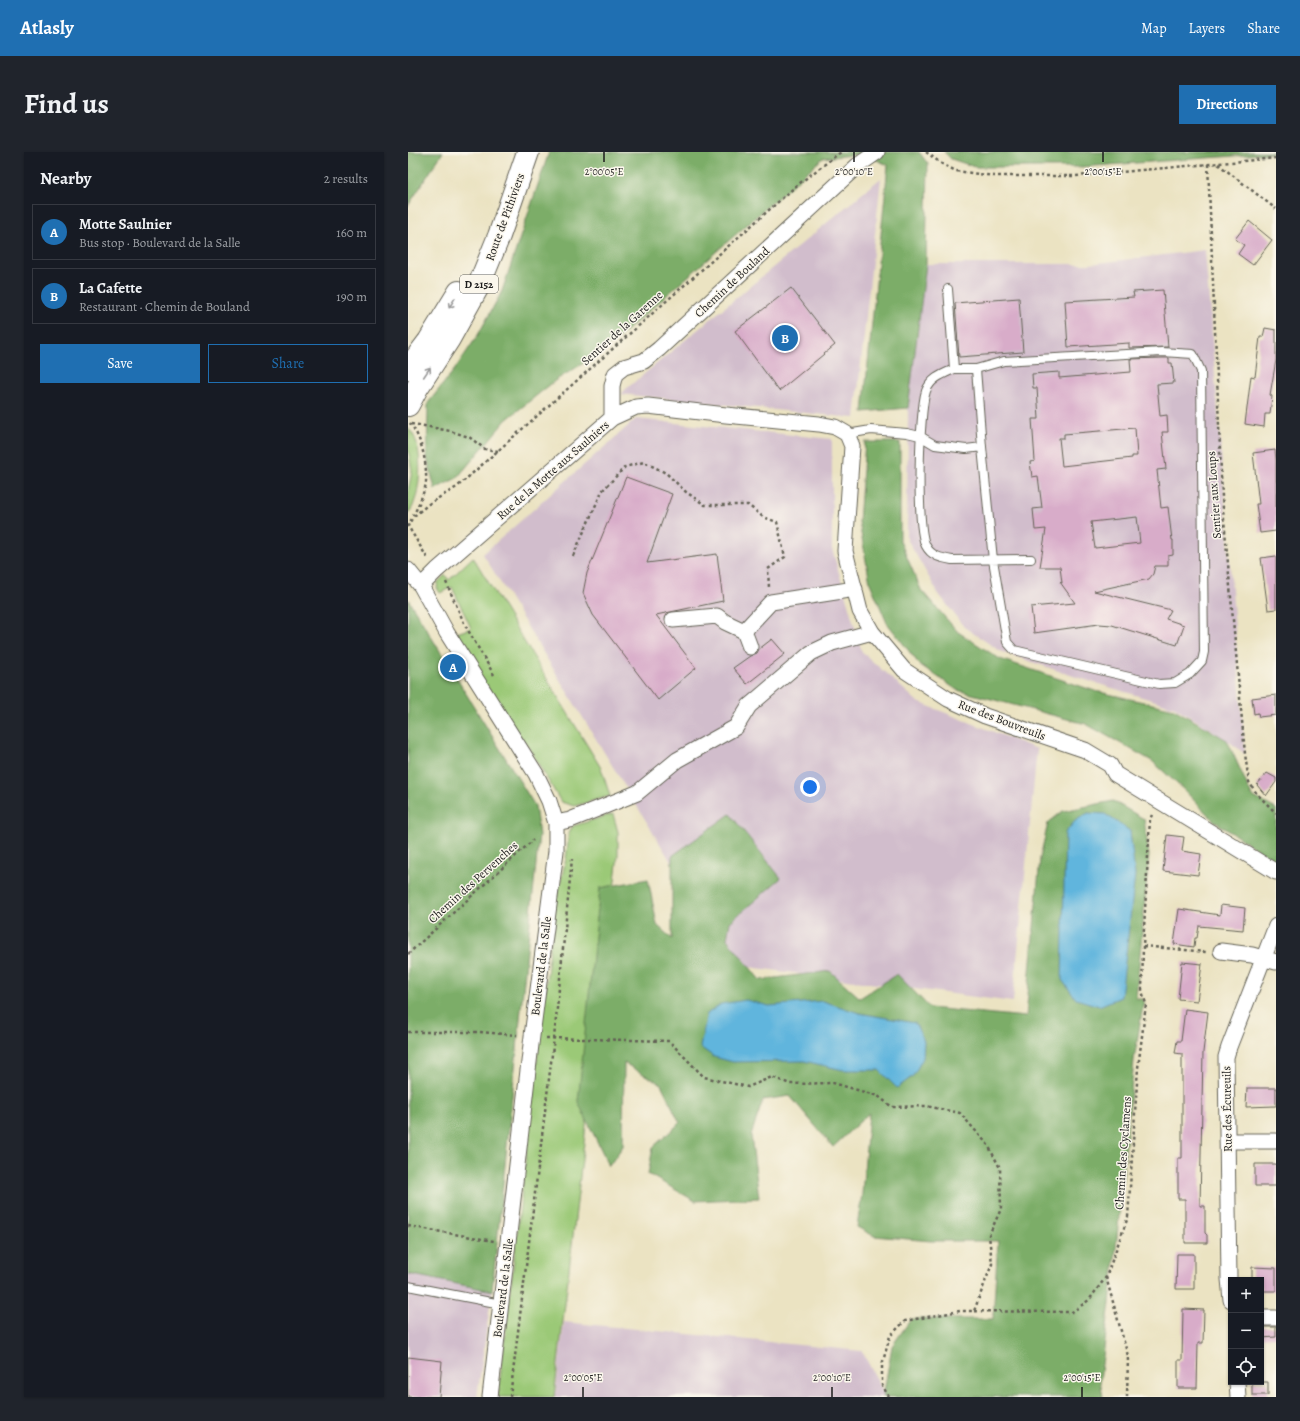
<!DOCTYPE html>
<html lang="en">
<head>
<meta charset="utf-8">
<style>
	body { margin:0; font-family:Alegreya,serif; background:#20242c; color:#f1f3f6 }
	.controls { position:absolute; right:12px; bottom:12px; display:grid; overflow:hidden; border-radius:0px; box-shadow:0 1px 3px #0004 }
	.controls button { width:36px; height:36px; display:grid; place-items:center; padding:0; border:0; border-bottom:1px solid #363941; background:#171b24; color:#f1f3f6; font:20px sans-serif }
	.you { position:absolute; left:402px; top:635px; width:14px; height:14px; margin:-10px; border:3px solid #fff; border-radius:50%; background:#1a73e8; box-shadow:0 0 0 6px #1a73e833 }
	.badge { display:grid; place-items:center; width:26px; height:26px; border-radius:50%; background:#1f6fb2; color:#fff; font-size:13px; font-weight:700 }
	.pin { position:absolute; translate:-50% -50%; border:2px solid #fff; box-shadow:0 1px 4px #0006 }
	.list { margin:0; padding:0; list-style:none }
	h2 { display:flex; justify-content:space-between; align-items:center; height:52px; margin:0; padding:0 16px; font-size:17px }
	h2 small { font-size:13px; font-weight:400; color:#9ea1a6 }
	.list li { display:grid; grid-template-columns:26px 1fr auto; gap:12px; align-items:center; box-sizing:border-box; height:56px; margin:0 8px 8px; padding:0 8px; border:1px solid #363941; border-radius:0px }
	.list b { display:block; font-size:15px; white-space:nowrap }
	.list p { margin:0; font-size:13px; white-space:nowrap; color:#9ea1a6 }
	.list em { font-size:13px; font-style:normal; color:#9ea1a6 }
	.actions { display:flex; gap:8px; padding:12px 16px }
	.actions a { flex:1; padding:9px 0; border:1px solid #1f6fb2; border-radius:0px; text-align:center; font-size:14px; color:#1f6fb2 }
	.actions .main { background:#1f6fb2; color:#fff }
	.icon { flex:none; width:22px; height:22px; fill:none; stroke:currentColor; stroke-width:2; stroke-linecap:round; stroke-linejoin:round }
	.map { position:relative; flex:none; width:868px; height:1245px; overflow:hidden; border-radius:0px }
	header { display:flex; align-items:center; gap:24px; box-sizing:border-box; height:56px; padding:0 20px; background:#1f6fb2; color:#fff }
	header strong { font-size:19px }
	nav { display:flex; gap:22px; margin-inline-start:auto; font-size:14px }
	.intro { display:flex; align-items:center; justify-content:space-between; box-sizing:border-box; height:96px; padding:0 24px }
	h1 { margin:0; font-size:28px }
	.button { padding:10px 18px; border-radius:0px; background:#1f6fb2; color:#fff; font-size:14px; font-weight:700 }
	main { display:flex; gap:24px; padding:0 24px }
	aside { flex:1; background:#171b24; border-radius:0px; box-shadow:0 1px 3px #0004 }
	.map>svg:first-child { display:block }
	.industrial { fill:#d1bdcc }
	.green { fill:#9bc977; stroke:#5c724a }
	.forest { fill:#7cad68; stroke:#4c6442 }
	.water { fill:#61b5dd; stroke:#3e687c }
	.building { fill:#d8acc9; fill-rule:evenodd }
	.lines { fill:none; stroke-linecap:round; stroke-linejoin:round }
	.service-casing { stroke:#646256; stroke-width:10 }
	.minor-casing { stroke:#646256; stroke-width:17 }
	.primary-casing { stroke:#646256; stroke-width:24 }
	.path { stroke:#646256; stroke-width:2.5; stroke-dasharray:3 3; stroke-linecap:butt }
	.service { stroke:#fff; stroke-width:8 }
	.minor { stroke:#fff; stroke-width:15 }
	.primary { stroke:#fff; stroke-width:22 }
	.oneway { stroke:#999 }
	.ticks { fill:none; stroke:#1c1c1c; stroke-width:1.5 }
	.labels { text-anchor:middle; stroke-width:3; stroke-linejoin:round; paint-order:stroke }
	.shield { fill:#fbf7ec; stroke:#5f5e5a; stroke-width:1 }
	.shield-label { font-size:11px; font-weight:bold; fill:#1c1c1c }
	.street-label { font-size:12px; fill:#1c1c1c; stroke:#fbf7ec }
	.ticks-label { font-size:10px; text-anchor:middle; fill:#1c1c1c; stroke:#fbf7ec; stroke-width:3; stroke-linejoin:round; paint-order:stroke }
</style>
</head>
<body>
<header>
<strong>Atlasly</strong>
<nav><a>Map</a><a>Layers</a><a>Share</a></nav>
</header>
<div class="intro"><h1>Find us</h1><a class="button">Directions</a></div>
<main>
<aside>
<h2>Nearby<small>2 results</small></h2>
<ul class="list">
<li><span class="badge">A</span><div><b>Motte Saulnier</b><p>Bus stop · Boulevard de la Salle</p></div><em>160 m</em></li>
<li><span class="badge">B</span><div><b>La Cafette</b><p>Restaurant · Chemin de Bouland</p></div><em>190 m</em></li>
</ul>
<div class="actions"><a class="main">Save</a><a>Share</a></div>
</aside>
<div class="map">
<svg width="868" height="1245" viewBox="0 0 868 1245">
	<rect width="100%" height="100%" fill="#fbf7ec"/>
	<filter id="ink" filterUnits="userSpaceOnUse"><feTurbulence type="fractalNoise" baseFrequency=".025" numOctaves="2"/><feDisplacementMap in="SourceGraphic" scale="8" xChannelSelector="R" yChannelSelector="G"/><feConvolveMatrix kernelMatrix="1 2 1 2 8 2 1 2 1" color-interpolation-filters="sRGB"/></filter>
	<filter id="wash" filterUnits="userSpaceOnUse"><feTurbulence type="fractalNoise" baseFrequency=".012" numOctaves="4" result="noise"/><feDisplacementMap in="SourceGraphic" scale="16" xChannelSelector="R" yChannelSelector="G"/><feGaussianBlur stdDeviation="0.9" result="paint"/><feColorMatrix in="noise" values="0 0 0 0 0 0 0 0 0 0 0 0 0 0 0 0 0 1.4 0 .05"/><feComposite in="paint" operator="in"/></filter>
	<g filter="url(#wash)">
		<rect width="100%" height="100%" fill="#ebe3c2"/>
		<path class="industrial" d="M 473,26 L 447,266 L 212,242 Z
			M 797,98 L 837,602 L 819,588 L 767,555 L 671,526 L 592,499 L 556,475 L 530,441 L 499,387 L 500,256 L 518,112 L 682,112 Z
			M 228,267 L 424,287 L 424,397 L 454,500 L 510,550 L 629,597 L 605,850 L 326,813 L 75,402 Z
			M 0,1122 L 84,1139 L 69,1245 L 0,1245 Z
			M 156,1170 L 454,1199 L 478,1245 L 147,1245 Z"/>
		<path class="green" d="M 0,276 C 16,290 13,333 6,351 C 5,355 2,359 0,362 L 0,339 L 4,319 L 0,296 Z
			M 65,405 L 193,616 L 202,644 L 166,654 L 153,650 L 119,593 L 104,575 L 63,511 L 49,481 L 63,476 L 44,435 L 32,441 L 29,436 L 30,430 L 37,423 L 41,428 Z
			M 205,662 L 210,680 L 210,703 L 146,1245 L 90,1245 L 147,754 L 158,707 L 161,681 L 165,674 Z"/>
		<path class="forest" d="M 0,0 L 35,0 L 0,54 Z
			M 141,0 L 511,0 L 520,12 L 518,112 L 500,256 L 455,260 L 480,13 L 455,2 L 415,6 L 194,200 L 148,228 L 98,268 L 49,326 L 27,337 L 19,306 L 20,251 L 47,217 L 70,183 L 94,139 Z
			M 536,0 L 868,0 L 868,1 L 672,15 L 567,15 L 543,7 Z
			M 457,290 L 492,290 L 492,389 L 513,438 L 550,480 L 592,507 L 687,539 L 766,557 L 819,588 L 844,644 L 868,657 L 868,710 L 806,669 L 776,638 L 744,609 L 678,572 L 549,538 L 511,512 L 479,471 L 462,431 L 451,370 Z
			M 0,447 L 127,654 L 131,683 L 84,1139 L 0,1122 Z
			M 705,649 L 736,667 L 741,703 L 728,846 L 736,848 L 726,908 L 705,1127 L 692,1228 L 695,1245 L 475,1245 L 484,1194 L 503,1167 L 585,1167 L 590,1089 L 523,1089 L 466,1084 L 449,1075 L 454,1042 L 461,961 L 425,995 L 382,944 L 355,948 L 343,983 L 351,1046 L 287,1049 L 240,1022 L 245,995 L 272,971 L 253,932 L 216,911 L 215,994 L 201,1014 L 170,950 L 192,736 L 240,727 L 249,773 L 264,787 L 264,704 L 322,662 L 373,726 L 322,770 L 319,787 L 352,828 L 422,819 L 452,846 L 489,822 L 522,856 L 618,865 L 632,706 L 640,671 L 655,659 Z"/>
		<path class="water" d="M 680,661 L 697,662 L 722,679 L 727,723 L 713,845 L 691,854 L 668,847 L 654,828 L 657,681 L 667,669 Z
			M 338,848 L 361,854 L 415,849 L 451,861 L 507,871 L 516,889 L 515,906 L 505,924 L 489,936 L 471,918 L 435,918 L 396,909 L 325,910 L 306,905 L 292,895 L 299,862 L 313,852 Z"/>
		<g id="blocks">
			<path class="building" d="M 841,69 L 864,88 L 845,113 L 830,102 L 836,93 L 827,87 Z
				M 383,136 L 427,193 L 371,239 L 327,179 Z
				M 755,138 L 760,195 L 721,196 L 721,191 L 660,195 L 657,149 L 726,145 L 725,140 Z
				M 611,146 L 615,200 L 551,205 L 547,151 Z
				M 857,176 L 868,178 L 868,208 L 862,243 L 864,244 L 862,262 L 857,262 L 856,275 L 837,272 L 843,224 L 847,225 L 852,185 L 855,185 Z
				M 754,206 L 761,206 L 761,211 L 764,211 L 766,231 L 749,232 L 752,264 L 759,263 L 760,280 L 754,280 L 758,317 L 749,318 L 753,356 L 760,355 L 764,388 L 765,388 L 765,403 L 760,404 L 760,414 L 747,414 L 745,422 L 741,427 L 686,439 L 763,458 L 758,467 L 776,473 L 769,493 L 704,473 L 691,472 L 626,481 L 623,455 L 667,451 L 652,430 L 654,431 L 652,415 L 632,415 L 638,377 L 627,378 L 625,357 L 634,356 L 630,324 L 624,325 L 622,310 L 627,309 L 624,267 L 631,267 L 629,236 L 625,236 L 624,222 L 651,220 L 651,226 L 723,220 L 722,207 ZM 727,276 L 729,304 L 724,304 L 724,306 L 654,314 L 651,286 L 656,286 L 656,282 ZM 729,365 L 732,391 L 687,396 L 683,370 Z
				M 867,298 L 868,308 L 868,379 L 852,381 L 848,352 L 851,352 L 845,301 Z
				M 218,325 L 264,342 L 239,411 L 309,402 L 315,449 L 248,463 L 288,516 L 250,548 L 185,463 L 175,441 L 179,421 Z
				M 868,404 L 868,457 L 860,458 L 853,406 Z
				M 364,487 L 377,502 L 339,532 L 325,516 L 342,504 L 349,501 L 351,497 Z
				M 868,543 L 868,563 L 851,565 L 850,561 L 846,562 L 844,546 Z
				M 859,621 L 868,626 L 868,630 L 858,644 L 849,633 Z
				M 759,683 L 776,685 L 774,699 L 793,702 L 790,723 L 755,719 Z
				M 813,753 L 837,756 L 835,778 L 791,774 L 789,786 L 787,786 L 786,795 L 766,792 L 771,757 L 812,763 Z
				M 774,810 L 794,812 L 789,849 L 770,847 Z
				M 777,857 L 800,860 L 795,900 L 792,1054 L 797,1054 L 797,1081 L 799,1083 L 799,1091 L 777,1091 L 777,1047 L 770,1047 L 770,1006 L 774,1006 L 774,902 L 767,901 L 769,889 L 773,889 Z
				M 839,936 L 868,936 L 868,954 L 838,955 Z
				M 847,1012 L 868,1012 L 868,1034 L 847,1034 Z
				M 769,1102 L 786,1102 L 786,1137 L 768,1137 Z
				M 844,1115 L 868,1116 L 868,1139 L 853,1139 L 853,1128 L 844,1128 Z
				M 775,1157 L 796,1158 L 795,1191 L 790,1191 L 789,1236 L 770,1236 L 770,1208 L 774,1208 Z
				M 853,1175 L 868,1175 L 868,1185 L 853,1186 Z
				M 0,1205 L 34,1209 L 31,1245 L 0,1245 Z
				M 844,1230 L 860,1230 L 860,1243 L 844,1243 Z"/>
		</g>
	</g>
	<g filter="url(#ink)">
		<use href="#blocks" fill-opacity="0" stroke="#646256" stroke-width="1"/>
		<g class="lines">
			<defs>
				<path id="service" d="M 540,137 L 546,217 L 568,217 L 596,209 L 754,200 L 785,202 L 793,219 L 796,500 L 794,509 L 782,522 L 767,531 L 751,532 L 606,498 L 599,490 L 585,408 L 574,295 L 568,217
					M 546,217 C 535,222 523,226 518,239 C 511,260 508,376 518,394 C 523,404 533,406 544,408 L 623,407
					M 439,282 L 463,278 L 499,281 L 512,284 L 527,293 L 558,297 L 574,295
					M 0,1134 L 93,1152"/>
				<path id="minor" d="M 204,266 L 204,234 L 207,222 L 216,215 L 236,209 L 251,197 L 449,14 L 469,0
					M 0,418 L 13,434 L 39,481 L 128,622 L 141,649 L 148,671 L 148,699 L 124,884 L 82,1245
					M 13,434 L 29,418 L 204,266 L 228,255 L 240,254 L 318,263 L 411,272 L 427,275 L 439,282 L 444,294 L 437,399 L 452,459 L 464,480 L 496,518 L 540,547 L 577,564 L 677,598 L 702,613 L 707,622 L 868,720
					M 265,468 L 309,464 L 317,470 L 336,479
					M 342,495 L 336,479 L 363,450 L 447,437
					M 148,671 L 162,668 L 229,641 L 269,608 L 328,575 L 341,554 L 403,501 L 424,491 L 464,480
					M 813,799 L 844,803 L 868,810
					M 819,989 L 868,989
					M 823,1148 L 821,1127 L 818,905 L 821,895 L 868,774
					M 853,1166 L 868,1166
					M 829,1230 L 830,1245"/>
				<path id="primary" d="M 0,217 L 21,189 L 51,140
					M 0,253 L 9,236 L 41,187 L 71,133 L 91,84 L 120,0"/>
			</defs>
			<use href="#service" class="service-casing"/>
			<use href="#minor" class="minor-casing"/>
			<use href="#primary" class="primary-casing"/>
			<path class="path" d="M 518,0 L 534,12 L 548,19 L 586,24 L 668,24 L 868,6
				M 800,12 L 814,345 L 837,602 L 841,630 L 849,642 L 868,661
				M 810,12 L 868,57
				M 2,271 C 14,287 19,310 18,331 C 17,340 5,365 0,374 L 20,407
				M 3,272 L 11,273 L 42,279 L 61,285 L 77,297 L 90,299
				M 6,364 L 22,351 L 49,335 L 388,34 L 430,2 L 434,0
				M 165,404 L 194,339 L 217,315 L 236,310 L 258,321 L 278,340 L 297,353 L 340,353 L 355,365 L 369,370 L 377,405 L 360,417 L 361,436
				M 38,430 L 57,473 L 86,523
				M 735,794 L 798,800
				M 0,802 L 125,688
				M 0,880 L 72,880 L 109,883
				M 138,886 L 261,889 L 296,925 L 340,935 L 364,925 L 382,932 L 425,931 L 470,944 L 484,955 L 518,954 L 552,961 L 580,993 L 592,1016 L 593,1057 L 581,1083 L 584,1112 L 566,1159
				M 0,1074 L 86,1089
				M 698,1125 L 720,1204 L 719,1245
				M 102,1245 L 146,886 L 164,707
				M 481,1245 L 474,1233 L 474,1213 L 482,1184 L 497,1169 L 552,1159 L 664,1160 L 681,1148 L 698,1125 L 720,1065 L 730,916 L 738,852 L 734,839 L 735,794 L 742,667 L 744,663"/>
			<use href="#service" class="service"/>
			<use href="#minor" class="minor"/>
			<use href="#primary" class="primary"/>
		</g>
		<defs><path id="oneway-shaft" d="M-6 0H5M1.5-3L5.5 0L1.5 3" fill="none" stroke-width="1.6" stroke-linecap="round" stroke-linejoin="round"/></defs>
		<g class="oneway">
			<use href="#oneway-shaft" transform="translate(44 151) rotate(121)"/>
			<use href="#oneway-shaft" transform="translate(19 220) rotate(-56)"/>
		</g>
	</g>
	<path class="ticks" d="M 196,10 L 196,0M 446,10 L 446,0M 695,10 L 695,0M 175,1245 L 175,1235M 424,1245 L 424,1235M 674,1245 L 674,1235"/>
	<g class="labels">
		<rect class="shield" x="52" y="123" width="38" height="18" rx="3"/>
		<g class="shield-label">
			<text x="71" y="136">D 2152</text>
		</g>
		<g class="street-label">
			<text transform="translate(97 65) rotate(-70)" y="4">Route de Pithiviers</text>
			<text transform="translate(324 130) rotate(-43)" y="4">Chemin de Bouland</text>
			<text transform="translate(214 176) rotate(-42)" y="4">Sentier de la Garenne</text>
			<text transform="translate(145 318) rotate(-41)" y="4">Rue de la Motte aux Saulniers</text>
			<text transform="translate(806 343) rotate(-94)" y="4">Sentier aux Loups</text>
			<text transform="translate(594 568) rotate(21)" y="4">Rue des Bouvreuils</text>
			<text transform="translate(65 730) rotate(-42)" y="4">Chemin des Pervenches</text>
			<text transform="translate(133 814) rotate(-83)" y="4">Boulevard de la Salle</text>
			<text transform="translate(819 957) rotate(-91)" y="4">Rue des Écureuils</text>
			<text transform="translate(715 1001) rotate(-86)" y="4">Chemin des Cyclamens</text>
			<text transform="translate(95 1136) rotate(-83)" y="4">Boulevard de la Salle</text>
		</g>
	</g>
	<g class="ticks-label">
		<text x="196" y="23">2°00'05"E</text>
		<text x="446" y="23">2°00'10"E</text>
		<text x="695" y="23">2°00'15"E</text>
		<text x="175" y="1229">2°00'05"E</text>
		<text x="424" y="1229">2°00'10"E</text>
		<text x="674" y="1229">2°00'15"E</text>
	</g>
</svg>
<div class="controls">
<button>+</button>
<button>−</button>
<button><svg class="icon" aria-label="locate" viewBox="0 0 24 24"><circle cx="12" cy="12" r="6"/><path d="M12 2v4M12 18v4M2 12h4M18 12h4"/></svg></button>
</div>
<div class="you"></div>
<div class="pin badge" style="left:45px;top:515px">A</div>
<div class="pin badge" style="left:377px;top:186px">B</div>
</div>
</main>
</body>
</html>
